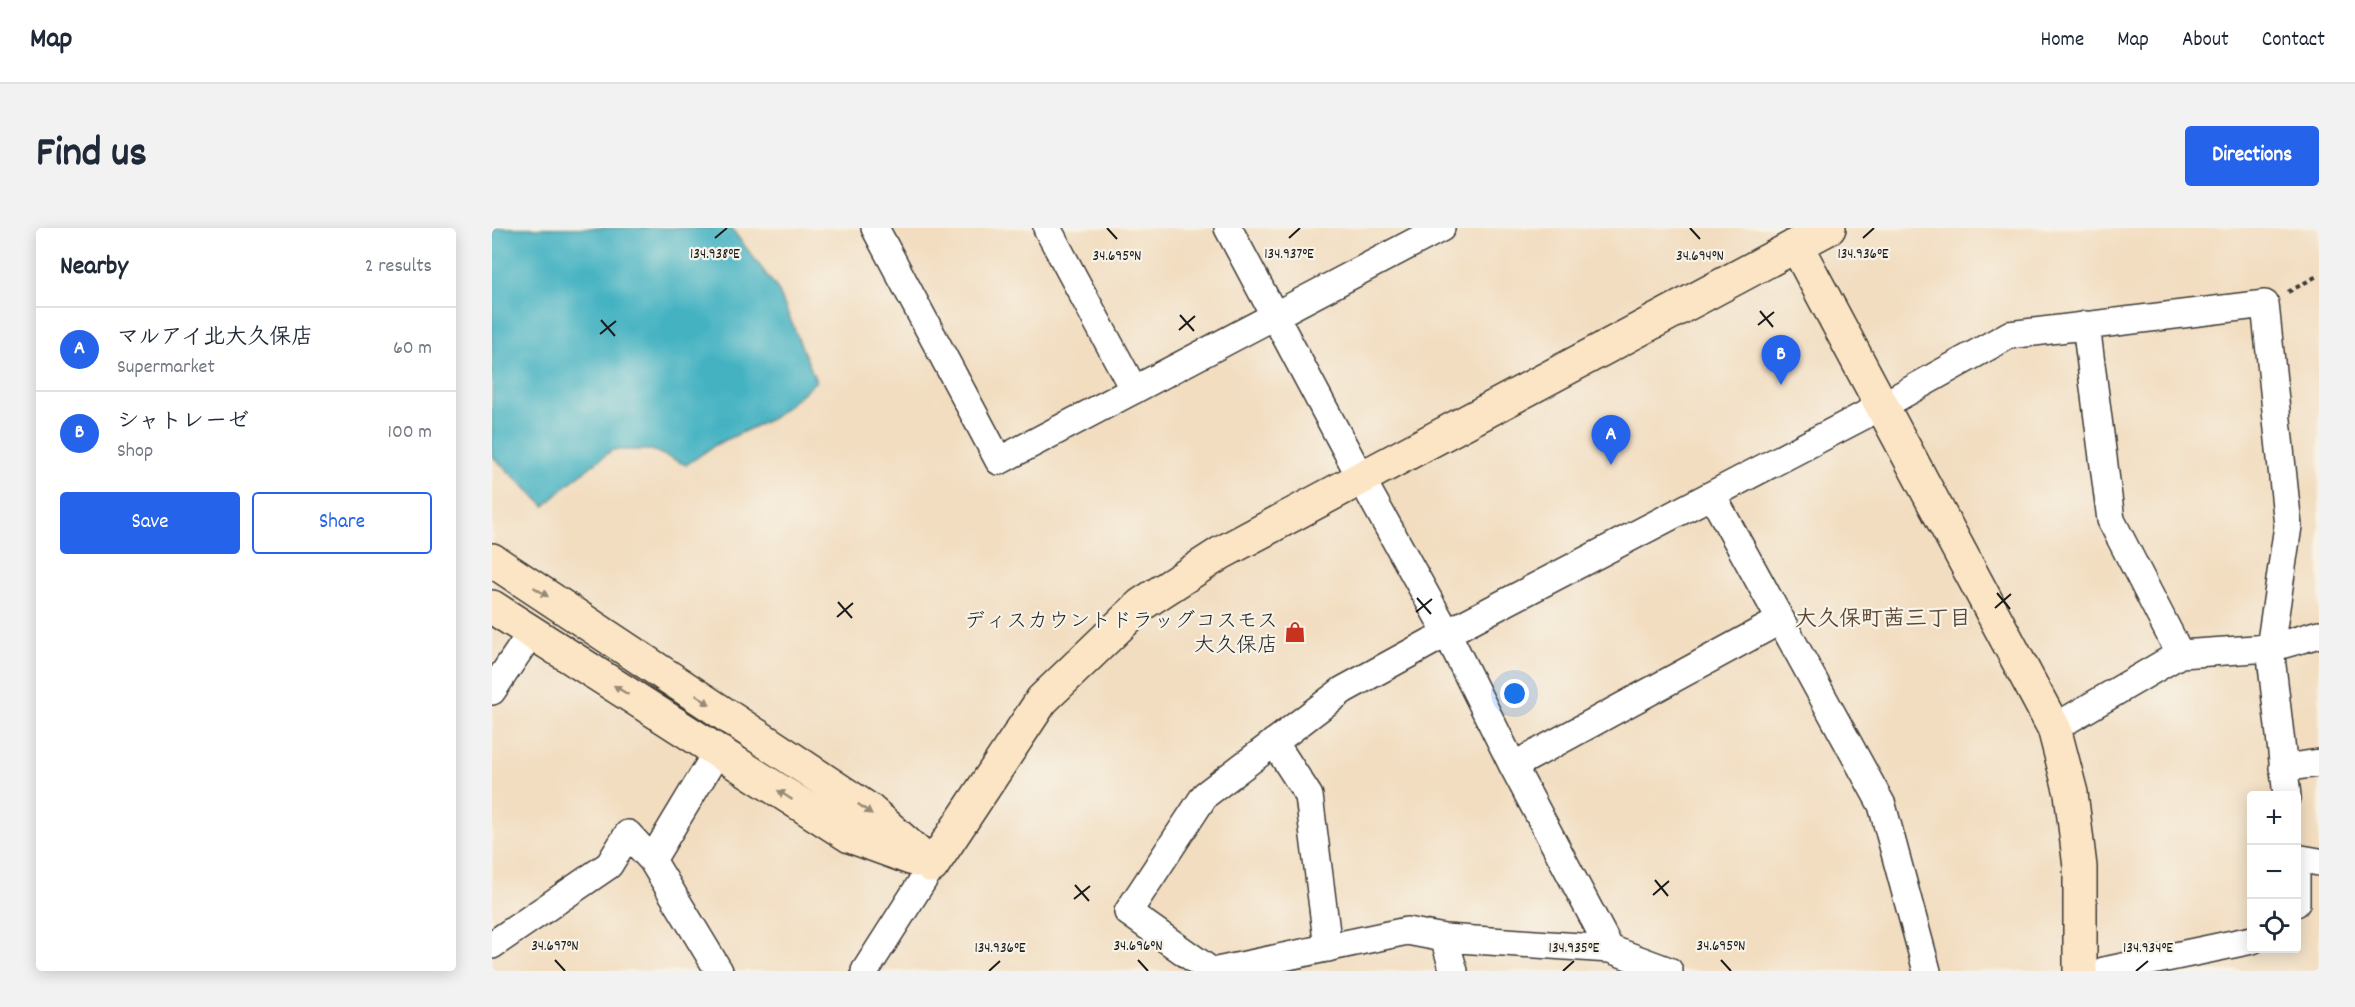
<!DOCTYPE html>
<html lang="en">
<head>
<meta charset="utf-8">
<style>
	body { margin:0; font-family:Dekko,"Klee One",sans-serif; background:#f2f2f3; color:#1f2937 }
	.controls { position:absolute; right:18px; bottom:18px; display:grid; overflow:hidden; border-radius:6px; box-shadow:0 3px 15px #0003 }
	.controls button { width:54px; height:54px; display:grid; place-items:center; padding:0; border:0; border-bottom:2px solid #e0e1e3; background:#fff; color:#1f2937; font:30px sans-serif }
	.you { position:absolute; left:1023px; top:466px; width:21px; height:21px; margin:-15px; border:4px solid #fff; border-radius:50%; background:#1a73e8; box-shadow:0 0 0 9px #1a73e833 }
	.badge { display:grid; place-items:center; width:39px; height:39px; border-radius:50%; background:#2563eb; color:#fff; font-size:20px; font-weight:700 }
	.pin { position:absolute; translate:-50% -50px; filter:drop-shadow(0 2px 3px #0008) }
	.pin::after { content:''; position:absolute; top:32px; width:21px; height:18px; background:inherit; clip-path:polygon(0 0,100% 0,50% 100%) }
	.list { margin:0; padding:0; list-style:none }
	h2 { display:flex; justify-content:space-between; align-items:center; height:78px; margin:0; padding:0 24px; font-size:26px }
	h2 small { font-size:20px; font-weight:400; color:#747a83 }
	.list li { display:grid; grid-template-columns:39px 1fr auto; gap:18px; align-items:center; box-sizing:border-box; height:84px; padding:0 24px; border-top:2px solid #e0e1e3 }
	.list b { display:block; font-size:22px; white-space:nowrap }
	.list p { margin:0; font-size:20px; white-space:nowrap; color:#747a83 }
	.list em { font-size:20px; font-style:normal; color:#747a83 }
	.actions { display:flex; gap:12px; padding:18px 24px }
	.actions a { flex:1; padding:14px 0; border:2px solid #2563eb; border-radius:6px; text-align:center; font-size:21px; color:#2563eb }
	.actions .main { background:#2563eb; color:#fff }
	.icon { flex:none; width:33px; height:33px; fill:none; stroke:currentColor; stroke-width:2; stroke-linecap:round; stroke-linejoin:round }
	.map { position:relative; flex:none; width:1827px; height:743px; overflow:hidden; border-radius:6px }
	header { display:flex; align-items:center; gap:36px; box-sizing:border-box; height:84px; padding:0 30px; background:#fff; border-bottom:2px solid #e0e1e3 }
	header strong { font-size:28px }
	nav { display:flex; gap:33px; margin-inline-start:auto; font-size:21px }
	.intro { display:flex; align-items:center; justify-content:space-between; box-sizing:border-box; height:144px; padding:0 36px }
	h1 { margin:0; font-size:42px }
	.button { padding:15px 27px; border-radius:6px; background:#2563eb; color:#fff; font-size:21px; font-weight:700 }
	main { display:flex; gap:36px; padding:0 36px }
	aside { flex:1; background:#fff; border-radius:6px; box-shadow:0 3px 15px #0003 }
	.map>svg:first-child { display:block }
	.water { fill:#45b2c2; stroke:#30676f; stroke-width:1.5 }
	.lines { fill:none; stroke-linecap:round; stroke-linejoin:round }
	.street-casing { stroke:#3c3935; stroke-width:30 }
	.secondary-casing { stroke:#3c3935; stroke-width:36 }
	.path { stroke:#3c3935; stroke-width:4; stroke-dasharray:4.5 4.5; stroke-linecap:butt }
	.street { stroke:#fff; stroke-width:27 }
	.secondary { stroke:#fce5c4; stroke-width:33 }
	.oneway { fill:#978b78 }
	.ticks { fill:none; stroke:#1c1c1c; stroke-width:2 }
	.labels { text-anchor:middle; stroke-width:4.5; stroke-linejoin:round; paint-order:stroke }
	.poi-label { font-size:21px; fill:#1c1c1c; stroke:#f7f3e8; text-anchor:end }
	.neighbourhood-label { font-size:22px; font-weight:bold; fill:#5e4733; stroke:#f7f3e8 }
	.ticks-label { font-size:15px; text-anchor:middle; fill:#1c1c1c; stroke:#f7f3e8; stroke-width:4.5; stroke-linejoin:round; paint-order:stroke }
</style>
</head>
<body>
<header>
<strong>Map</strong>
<nav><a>Home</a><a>Map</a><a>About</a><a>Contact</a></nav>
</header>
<div class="intro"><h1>Find us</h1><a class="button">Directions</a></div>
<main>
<aside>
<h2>Nearby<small>2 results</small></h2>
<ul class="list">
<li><span class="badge">A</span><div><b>マルアイ北大久保店</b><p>Supermarket</p></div><em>60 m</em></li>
<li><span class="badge">B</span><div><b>シャトレーゼ</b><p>Shop</p></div><em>100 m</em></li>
</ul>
<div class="actions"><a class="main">Save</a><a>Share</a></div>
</aside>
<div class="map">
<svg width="1827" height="743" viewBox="0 0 1827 743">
	<rect width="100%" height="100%" fill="#f7f3e8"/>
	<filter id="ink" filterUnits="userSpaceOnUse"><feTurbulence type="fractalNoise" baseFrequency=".0167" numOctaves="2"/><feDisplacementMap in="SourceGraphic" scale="12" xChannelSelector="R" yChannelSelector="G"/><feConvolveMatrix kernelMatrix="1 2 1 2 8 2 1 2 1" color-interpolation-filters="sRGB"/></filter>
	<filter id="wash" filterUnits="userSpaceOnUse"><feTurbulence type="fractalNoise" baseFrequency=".008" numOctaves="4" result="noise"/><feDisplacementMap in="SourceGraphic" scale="24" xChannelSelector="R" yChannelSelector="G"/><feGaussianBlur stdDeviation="1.35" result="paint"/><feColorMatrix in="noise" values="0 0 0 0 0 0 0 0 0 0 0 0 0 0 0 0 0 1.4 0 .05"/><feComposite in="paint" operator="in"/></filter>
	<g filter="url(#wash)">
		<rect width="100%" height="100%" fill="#f2ddc0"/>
		<path class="water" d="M 0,0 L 239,0 L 286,62 L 324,153 L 281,190 L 225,216 L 194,237 L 160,222 L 120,222 L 75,257 L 53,278 L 0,228 Z"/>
	</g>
	<g filter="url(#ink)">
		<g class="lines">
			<defs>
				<path id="street" d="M 383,0 L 507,233 L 949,0
					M 555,0 L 642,162
					M 736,0 L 869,250 L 955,405 L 1021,538 L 1118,721
					M 1594,97 L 1619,292 L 1688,426
					M 1220,267 L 1390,577 L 1435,743
					M 0,463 L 39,405
					M 1562,500 L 1688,426 L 1778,420 L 1827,406
					M 782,514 L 817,568 L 836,720
					M 1021,538 L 1289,392
					M 1791,540 L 1827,535
					M 1804,630 L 1827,634
					M 160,632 L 225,524
					M 1804,644 L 1804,675
					M 952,710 L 962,743
					M 0,717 L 117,637 L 136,606 L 160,632 L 227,743
					M 373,743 L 440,638
					M 719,743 L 636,684 L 713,567 L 851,462 L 955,405 L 1390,178 L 1517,107 L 1773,76 L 1796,298 L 1778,420 L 1795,568
					M 725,743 L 915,703 L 952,710 L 1118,721 L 1177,743
					M 1612,743 L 1760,712"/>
				<path id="secondary" d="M 1304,17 L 1562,500 L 1579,565 L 1588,639 L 1588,743
					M 0,332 L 377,582 L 440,638
					M 0,379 L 358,608 L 424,632
					M 440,638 L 550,472 L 650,376 L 729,325 L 1337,0"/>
			</defs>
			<use href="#street" class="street-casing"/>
			<use href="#secondary" class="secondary-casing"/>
			<path class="path" d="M 1796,64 L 1827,47"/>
			<use href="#street" class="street"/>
			<use href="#secondary" class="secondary"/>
		</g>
		<defs><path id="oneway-solid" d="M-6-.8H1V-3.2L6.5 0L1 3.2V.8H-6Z" transform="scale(1.5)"/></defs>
		<g class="oneway">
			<use href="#oneway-solid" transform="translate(49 364) rotate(33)"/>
			<use href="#oneway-solid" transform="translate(129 462) rotate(-148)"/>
			<use href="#oneway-solid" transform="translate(211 472) rotate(34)"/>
			<use href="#oneway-solid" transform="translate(293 567) rotate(-147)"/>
			<use href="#oneway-solid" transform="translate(373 581) rotate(36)"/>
		</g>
	</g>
	<path class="ticks" d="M 615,0 L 625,11M 1198,0 L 1208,11M 223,10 L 235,0M 797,10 L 808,0M 1371,10 L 1382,0M 1268,83 L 1281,99M 688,87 L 702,103M 109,92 L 123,108M 1266,97 L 1282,84M 687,102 L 703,88M 108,106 L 124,93M 1505,365 L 1518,381M 925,370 L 939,386M 346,374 L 360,390M 1503,380 L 1519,366M 924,384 L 940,371M 345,389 L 361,375M 1163,652 L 1176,668M 583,657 L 597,673M 1161,667 L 1177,653M 582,671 L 598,658M 63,732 L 73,743M 646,732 L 656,743M 1229,732 L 1239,743M 497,743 L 508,733M 1071,743 L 1082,733M 1644,743 L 1656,733"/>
	<defs>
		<symbol id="shop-bare" viewBox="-9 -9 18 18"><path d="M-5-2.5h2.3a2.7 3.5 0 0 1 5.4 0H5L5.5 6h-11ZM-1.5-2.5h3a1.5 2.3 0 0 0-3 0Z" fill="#c8321e" stroke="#f7f3e8" stroke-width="2.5" paint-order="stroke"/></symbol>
	</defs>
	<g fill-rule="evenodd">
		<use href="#shop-bare" x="788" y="389" width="30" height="30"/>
	</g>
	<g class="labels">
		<g class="poi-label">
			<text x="786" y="399">ディスカウントドラッグコスモス<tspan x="786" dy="24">大久保店</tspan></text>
		</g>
		<g class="neighbourhood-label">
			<text x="1391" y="397">大久保町茜三丁目</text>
		</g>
	</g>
	<g class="ticks-label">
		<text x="223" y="30">134.938°E</text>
		<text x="797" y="30">134.937°E</text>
		<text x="1371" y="30">134.936°E</text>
		<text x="1208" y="32">34.694°N</text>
		<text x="625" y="32">34.695°N</text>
		<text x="63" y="722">34.697°N</text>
		<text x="646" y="722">34.696°N</text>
		<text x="1229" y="722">34.695°N</text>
		<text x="508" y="724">134.936°E</text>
		<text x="1082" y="724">134.935°E</text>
		<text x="1656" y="724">134.934°E</text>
	</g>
</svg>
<div class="controls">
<button>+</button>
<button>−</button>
<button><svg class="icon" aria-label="locate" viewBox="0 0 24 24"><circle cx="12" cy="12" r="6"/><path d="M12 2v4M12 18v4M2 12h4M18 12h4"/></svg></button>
</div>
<div class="you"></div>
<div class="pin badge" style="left:1119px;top:237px">A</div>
<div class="pin badge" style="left:1289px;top:157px">B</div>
</div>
</main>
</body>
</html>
